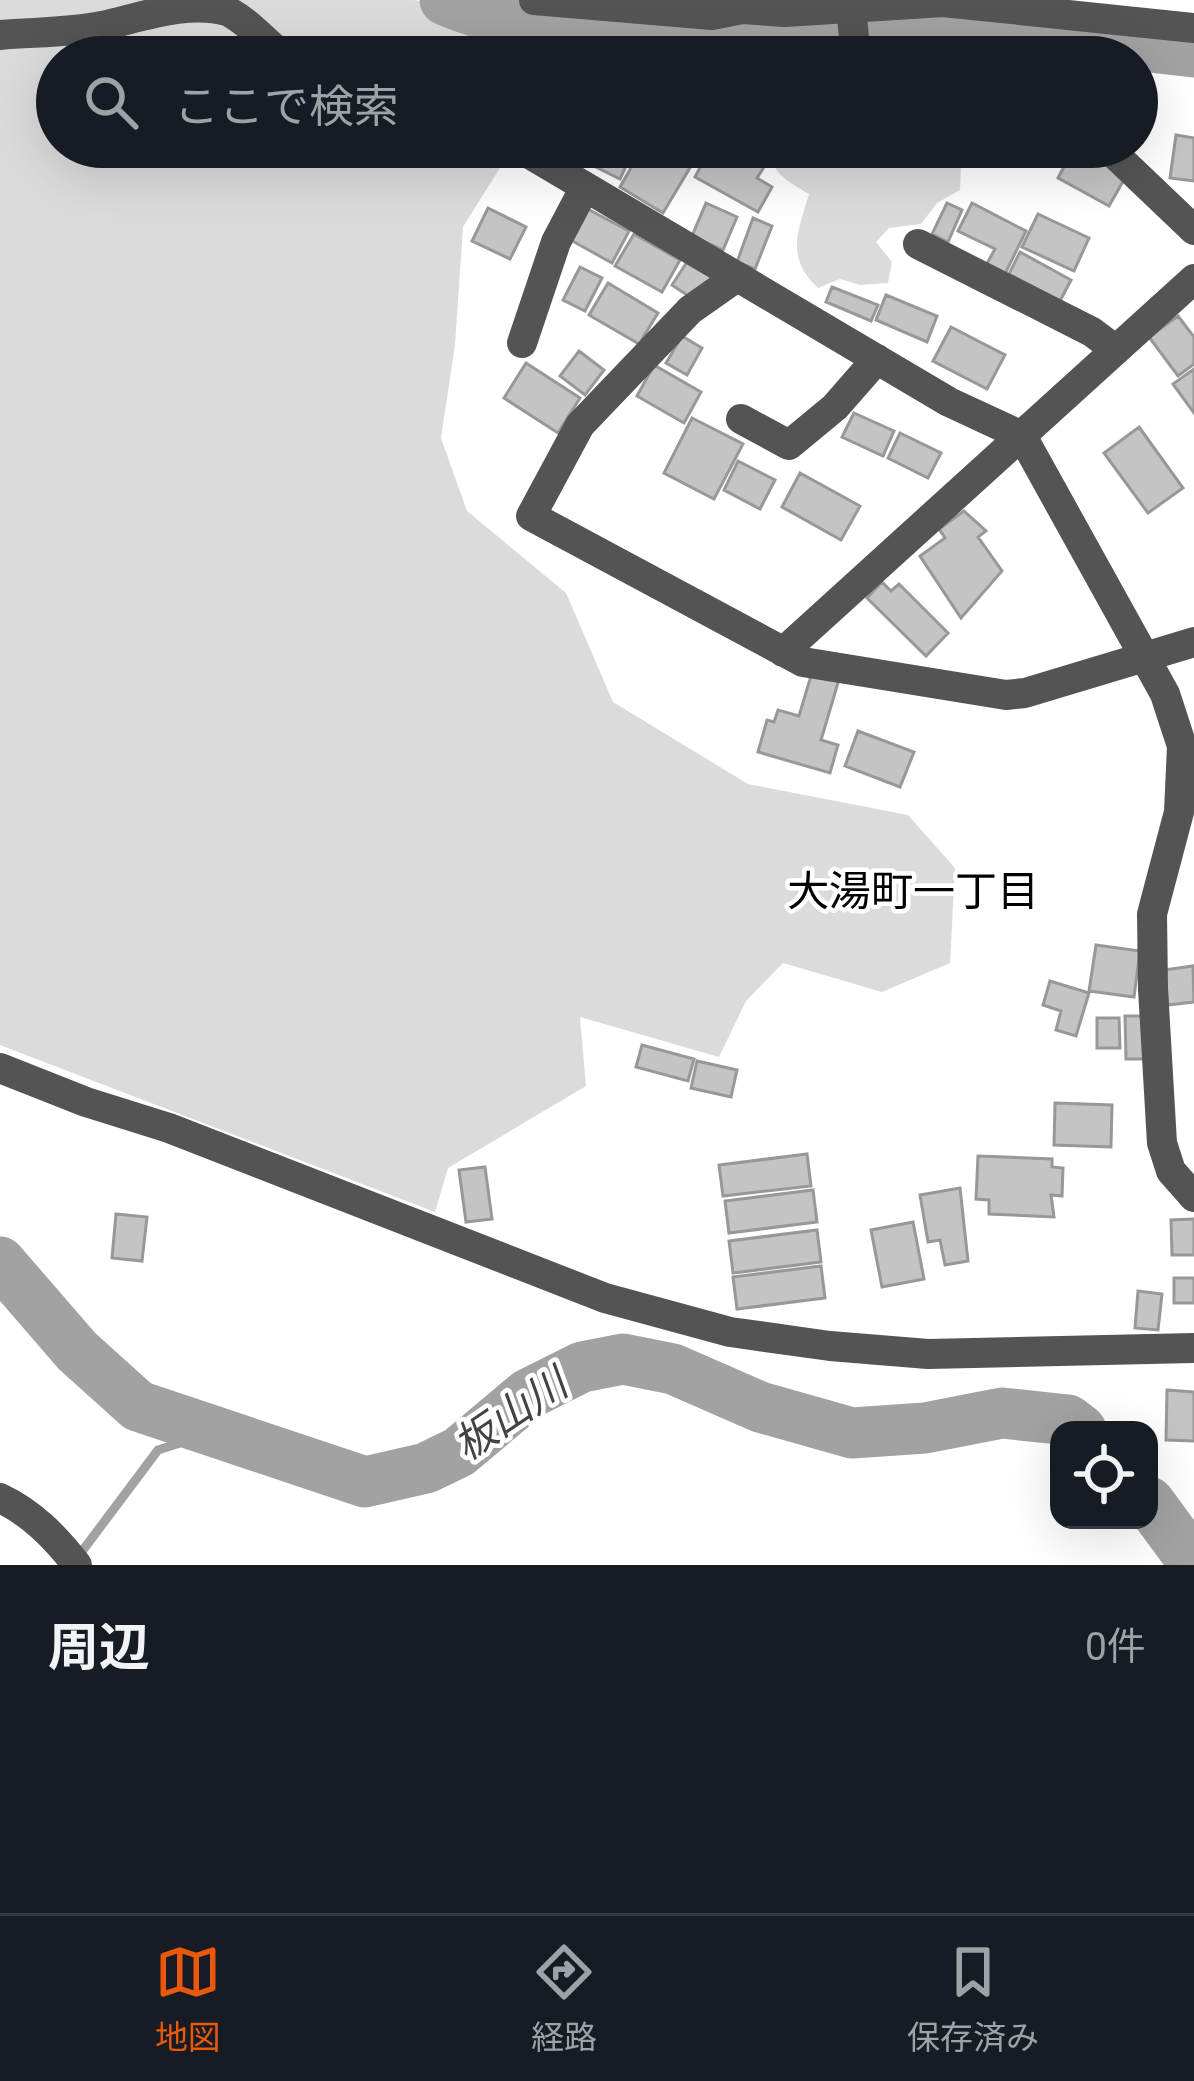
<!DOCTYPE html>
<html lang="ja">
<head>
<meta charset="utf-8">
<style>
	body { margin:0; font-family:Roboto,"Noto Sans JP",sans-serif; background:#242831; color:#f1f3f6 }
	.controls { position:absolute; right:36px; bottom:36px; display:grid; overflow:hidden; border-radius:24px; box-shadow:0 12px 48px #0002 }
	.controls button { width:108px; height:108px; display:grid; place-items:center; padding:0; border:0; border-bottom:3px solid #363941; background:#171b24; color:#f1f3f6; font:60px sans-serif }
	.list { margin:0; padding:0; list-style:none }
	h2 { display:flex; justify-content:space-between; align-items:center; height:156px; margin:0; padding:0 48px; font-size:51px }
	h2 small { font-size:39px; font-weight:400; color:#9ea1a6 }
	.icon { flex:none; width:66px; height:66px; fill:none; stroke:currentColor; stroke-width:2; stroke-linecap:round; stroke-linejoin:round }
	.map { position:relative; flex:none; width:1194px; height:1565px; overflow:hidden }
	.search { position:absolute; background:#171b24; box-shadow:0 12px 48px #0002; left:36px; right:36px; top:36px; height:132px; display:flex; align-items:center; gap:30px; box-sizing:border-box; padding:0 42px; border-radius:66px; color:#9ea1a6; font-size:45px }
	.sheet { height:348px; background:#171b24 }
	nav { display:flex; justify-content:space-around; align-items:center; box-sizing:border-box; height:168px; border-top:3px solid #363941; background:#171b24; font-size:33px; color:#9ea1a6 }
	nav a { display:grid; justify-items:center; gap:6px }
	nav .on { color:#ea580c }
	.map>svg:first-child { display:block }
	.green { fill:#dbdbdb }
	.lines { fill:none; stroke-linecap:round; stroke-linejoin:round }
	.stream { stroke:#a2a2a2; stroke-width:9 }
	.river { stroke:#a2a2a2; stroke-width:51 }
	.building { fill:#c4c4c4; stroke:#989898; stroke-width:3 }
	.minor { stroke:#545454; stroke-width:30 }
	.labels { text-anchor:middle; stroke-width:9; stroke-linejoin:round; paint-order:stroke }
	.neighbourhood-label { font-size:42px; fill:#000; stroke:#fff }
	.water-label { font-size:42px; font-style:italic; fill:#434343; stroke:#fff }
</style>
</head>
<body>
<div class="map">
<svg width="1194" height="1565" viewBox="0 0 1194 1565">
	<rect width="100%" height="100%" fill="#fff"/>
	<path class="green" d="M 0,0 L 415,0 L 517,29 L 837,55 L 57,57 L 57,147 L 513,147 L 463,227 L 455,345 L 441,438 L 467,511 L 566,593 L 613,702 L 748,784 L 908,815 L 955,868 L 950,963 L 882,992 L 783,963 L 746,1001 L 719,1057 L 580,1017 L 586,1086 L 448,1168 L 435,1212 L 0,1045 Z
		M 768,147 L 942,149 L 961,166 L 960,190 L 937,203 L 921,224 L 889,228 L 876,242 L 892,262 L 888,283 L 860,285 L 840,279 L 818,288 C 785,257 798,232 809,194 C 787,181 772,174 768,147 Z"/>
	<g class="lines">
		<path class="stream" d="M 80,1554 L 158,1450 L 202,1436 L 259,1448"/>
		<path class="river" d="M 445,0 C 551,45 667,36 781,33 C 919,29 1057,35 1194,52
			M 0,1262 L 77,1351 L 138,1406 L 365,1482 L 426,1468 L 459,1452 L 528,1394 L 582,1367 L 623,1359 L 673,1369 L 760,1407 L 852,1433 L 925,1428 L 1002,1413 L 1068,1420 L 1081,1430
			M 1149,1502 L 1194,1563"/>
	</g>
	<path class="building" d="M 1137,90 L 1156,93 L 1152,122 L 1137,120 Z
		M 1176,135 L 1194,138 L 1194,181 L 1170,178 Z
		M 601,147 L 635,147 L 620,179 L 592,165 Z
		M 643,147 L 659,147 L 691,166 L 663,213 L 620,187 Z
		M 711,147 L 759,147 L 752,160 L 764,167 L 757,178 L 772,187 L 758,212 L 695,177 Z
		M 1074,148 L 1126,176 L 1109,206 L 1058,178 Z
		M 706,203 L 737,217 L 723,250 L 692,236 Z
		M 947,203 L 962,210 L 948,242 L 932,234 Z
		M 972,203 L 1026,231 L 1004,276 L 985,267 L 995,249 L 958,231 Z
		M 584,207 L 629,231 L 612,263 L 567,238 Z
		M 488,208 L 526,227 L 510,259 L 472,241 Z
		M 1038,214 L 1089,238 L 1074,271 L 1022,247 Z
		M 753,218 L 772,226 L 755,269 L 737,262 Z
		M 634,234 L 680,260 L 662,292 L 615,266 Z
		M 1020,252 L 1071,280 L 1060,301 L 1009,274 Z
		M 687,262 L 717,279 L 693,299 L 672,285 Z
		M 580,267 L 602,278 L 585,311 L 563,300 Z
		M 608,283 L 658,313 L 639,344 L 589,315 Z
		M 832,287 L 878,305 L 871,321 L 826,302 Z
		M 886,295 L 937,316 L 927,342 L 876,320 Z
		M 1178,316 L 1194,337 L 1194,364 L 1178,376 L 1149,337 Z
		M 951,327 L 1005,355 L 987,389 L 933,361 Z
		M 682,336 L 702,348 L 687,375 L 666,363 Z
		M 579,351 L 604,370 L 585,395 L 560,376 Z
		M 526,363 L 580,398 L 558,433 L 504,398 Z
		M 654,365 L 701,392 L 684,423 L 637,396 Z
		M 1194,369 L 1194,413 L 1173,384 Z
		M 854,413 L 894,431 L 883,456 L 842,437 Z
		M 692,418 L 743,444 L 714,499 L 664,473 Z
		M 1139,427 L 1183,488 L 1148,513 L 1104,453 Z
		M 900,433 L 941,453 L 928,478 L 888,458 Z
		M 738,461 L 775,480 L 760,509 L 724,490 Z
		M 800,473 L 860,506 L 841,540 L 782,507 Z
		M 964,511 L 986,531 L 978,537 L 1002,571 L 961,618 L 920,556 L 945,538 L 939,529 Z
		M 882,582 L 891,591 L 899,584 L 948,633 L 926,656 L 867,598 Z
		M 813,669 L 840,676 L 821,740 L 838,745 L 830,773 L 758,752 L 767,720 L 774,722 L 778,710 L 799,716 Z
		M 858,731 L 914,752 L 900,787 L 845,766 Z
		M 1096,945 L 1140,951 L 1134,997 L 1089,991 Z
		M 1193,966 L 1194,1002 L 1168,1005 L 1164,970 Z
		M 1050,981 L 1089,993 L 1076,1036 L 1056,1030 L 1061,1011 L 1043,1005 Z
		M 1125,1016 L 1144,1016 L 1145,1059 L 1126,1059 Z
		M 1097,1018 L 1119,1018 L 1120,1048 L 1097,1048 Z
		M 642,1045 L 694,1059 L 688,1081 L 636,1067 Z
		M 697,1061 L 737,1070 L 731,1097 L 691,1088 Z
		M 1055,1103 L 1112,1105 L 1111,1147 L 1054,1145 Z
		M 807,1154 L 811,1186 L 723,1196 L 719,1165 Z
		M 978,1156 L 1052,1159 L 1052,1167 L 1063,1168 L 1062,1196 L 1051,1195 L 1054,1217 L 989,1214 L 989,1200 L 976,1199 Z
		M 485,1167 L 492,1219 L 466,1222 L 459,1170 Z
		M 960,1188 L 968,1261 L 945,1265 L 940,1240 L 928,1242 L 920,1195 Z
		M 813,1190 L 817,1222 L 729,1233 L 725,1201 Z
		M 116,1214 L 147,1217 L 142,1261 L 112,1258 Z
		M 1194,1219 L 1194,1255 L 1172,1255 L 1171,1220 Z
		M 913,1222 L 924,1279 L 882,1287 L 871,1230 Z
		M 817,1230 L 821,1262 L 733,1273 L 729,1241 Z
		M 821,1266 L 825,1298 L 737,1309 L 733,1277 Z
		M 1174,1278 L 1194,1278 L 1194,1303 L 1174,1303 Z
		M 1138,1291 L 1162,1294 L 1158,1330 L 1135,1328 Z
		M 1167,1390 L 1194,1392 L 1194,1441 L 1166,1440 Z"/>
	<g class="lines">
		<path class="minor" d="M 534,0 L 712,15 L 742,9 L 785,12 L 943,2 L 1194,28
			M 851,8 L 856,57
			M 0,35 C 33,32 69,33 102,26 C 142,17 187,0 227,11 C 250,22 265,43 285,57
			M 518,147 L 949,402 L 1022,436 L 1165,694 L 1182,746 L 1179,812 L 1152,914 L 1153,989 L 1162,1143 L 1171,1171 L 1194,1197
			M 1107,147 L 1194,230
			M 918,244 L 1092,332 L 1116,350
			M 737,277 L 690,310 L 580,425 L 531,516 L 803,662 L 1006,695 L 1025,693 L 1194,642
			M 522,343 L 556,242 L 585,187
			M 741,419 L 789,445 L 835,407 L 877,359
			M 783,652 L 1194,279
			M 0,1068 L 86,1102 L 169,1128 L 605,1298 L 730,1332 L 830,1346 L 928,1354 L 1194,1348
			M 0,1498 C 32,1513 55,1537 77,1565"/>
	</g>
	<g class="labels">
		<g class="neighbourhood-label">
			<text x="913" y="906">大湯町一丁目</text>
		</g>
		<g class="water-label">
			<text transform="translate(510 1414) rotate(-34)" y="15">板山川</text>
		</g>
	</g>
</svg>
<div class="controls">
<button><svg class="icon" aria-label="locate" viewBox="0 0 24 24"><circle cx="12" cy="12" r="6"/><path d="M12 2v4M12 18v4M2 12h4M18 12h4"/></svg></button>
</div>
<div class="search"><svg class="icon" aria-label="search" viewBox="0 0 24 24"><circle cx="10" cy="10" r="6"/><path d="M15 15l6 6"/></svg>ここで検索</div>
</div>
<section class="sheet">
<h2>周辺<small>0件</small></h2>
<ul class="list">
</ul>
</section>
<nav>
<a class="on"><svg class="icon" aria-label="map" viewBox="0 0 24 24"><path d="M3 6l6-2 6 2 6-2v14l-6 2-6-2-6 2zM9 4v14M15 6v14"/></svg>地図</a>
<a><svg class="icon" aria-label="directions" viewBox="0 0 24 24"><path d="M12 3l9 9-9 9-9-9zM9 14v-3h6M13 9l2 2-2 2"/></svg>経路</a>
<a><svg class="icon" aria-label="saved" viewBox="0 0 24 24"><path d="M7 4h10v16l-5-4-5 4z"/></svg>保存済み</a>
</nav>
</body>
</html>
